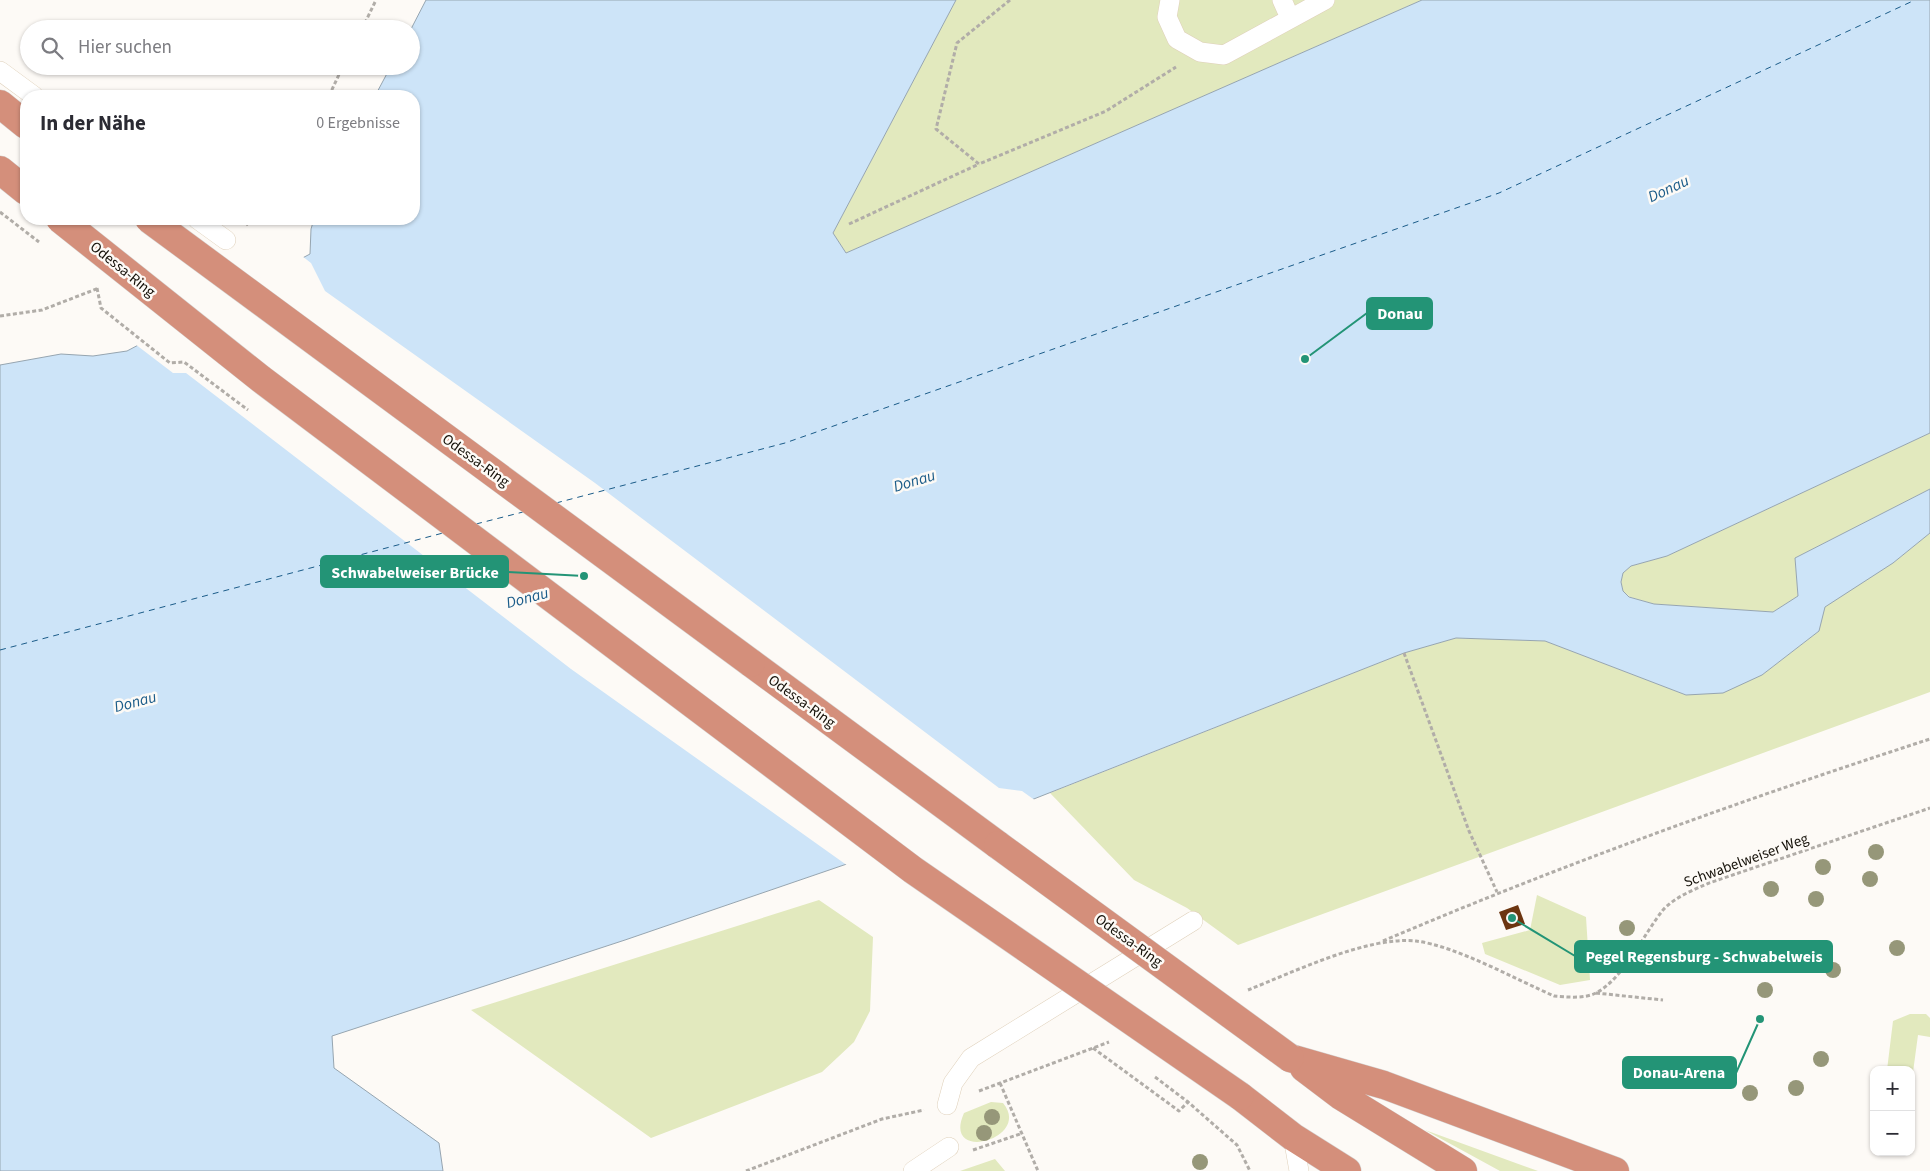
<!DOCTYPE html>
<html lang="de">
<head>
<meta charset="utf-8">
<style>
	body { margin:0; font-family:"Source Sans 3",sans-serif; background:#f2f2f3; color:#2b2b33 }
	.controls { position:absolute; right:15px; bottom:15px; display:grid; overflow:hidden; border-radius:10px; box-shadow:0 1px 4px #0004 }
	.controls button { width:45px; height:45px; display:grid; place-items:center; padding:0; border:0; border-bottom:1px solid #e1e1e2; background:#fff; color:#2b2b33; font:25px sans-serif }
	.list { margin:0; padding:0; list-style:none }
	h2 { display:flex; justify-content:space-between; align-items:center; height:65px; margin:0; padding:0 20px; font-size:21px }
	h2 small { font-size:16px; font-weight:400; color:#7c7c81 }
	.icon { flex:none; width:28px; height:28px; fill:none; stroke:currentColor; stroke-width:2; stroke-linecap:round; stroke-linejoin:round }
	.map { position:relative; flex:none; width:1930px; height:1171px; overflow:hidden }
	.search { position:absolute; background:#fff; box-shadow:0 1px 4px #0004; left:20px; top:20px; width:400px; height:55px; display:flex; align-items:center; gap:12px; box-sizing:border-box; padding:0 18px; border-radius:28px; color:#7c7c81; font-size:19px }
	.panel { position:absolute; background:#fff; box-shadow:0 1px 4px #0004; left:20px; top:90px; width:400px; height:135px; border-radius:20px }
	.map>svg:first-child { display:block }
	.green { fill:#e2e9be }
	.water { fill:#cde4f8; stroke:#96a5b0 }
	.pier { fill:#fdfaf6 }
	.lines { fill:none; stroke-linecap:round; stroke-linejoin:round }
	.ferry { stroke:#1b5c89; stroke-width:1; stroke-dasharray:6 5; stroke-linecap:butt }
	.building { fill:#6c3510 }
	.service-casing { stroke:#dfd0ba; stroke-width:20 }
	.trunk-casing { stroke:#d5d4d3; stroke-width:29 }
	.path { stroke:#b1ada8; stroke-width:3; stroke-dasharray:4 2.5; stroke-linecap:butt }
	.service { stroke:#fff; stroke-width:19 }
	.trunk { stroke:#d48f7b; stroke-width:28 }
	.trunk-bridge-casing { stroke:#d5d4d3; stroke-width:29; stroke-linecap:butt }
	.path-bridge { stroke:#b1ada8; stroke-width:3; stroke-dasharray:4 2.5; stroke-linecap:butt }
	.trunk-bridge { stroke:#d48f7b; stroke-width:28 }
	.tree { fill:#969779 }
	.labels { text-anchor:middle; stroke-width:5; stroke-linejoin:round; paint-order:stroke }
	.street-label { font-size:15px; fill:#151109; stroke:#fdfaf6 }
	.water-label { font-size:16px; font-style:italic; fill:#1b5c89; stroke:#fdfaf6 }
	.leader { fill:none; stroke:#239476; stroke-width:2 }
	.callout-dot { fill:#239476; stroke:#fdfaf6; stroke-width:2 }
	.callout { fill:#239476; stroke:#239476; stroke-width:2 }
	.callout-label { font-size:16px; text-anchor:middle; font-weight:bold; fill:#fff }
</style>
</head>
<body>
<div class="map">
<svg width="1930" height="1171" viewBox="0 0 1930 1171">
	<rect width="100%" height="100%" fill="#fdfaf6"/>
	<path class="green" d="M 956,0 L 1422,0 L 846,253 L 833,233 Z
		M 1930,433 L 1930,489 L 1795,558 L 1798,596 L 1773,612 L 1654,604 L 1630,597 L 1623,591 L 1621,582 L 1623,573 L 1631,566 L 1667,556 Z
		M 1930,533 L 1930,692 L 1238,945 L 1187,908 L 1134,880 L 1050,793 L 1404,653 L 1456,638 L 1545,641 L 1686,695 L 1762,675 L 1819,631 L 1824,607 L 1893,563 Z
		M 1537,895 L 1586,917 L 1590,980 L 1560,985 L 1485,954 L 1482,943 L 1530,930 Z
		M 819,900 L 873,937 L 870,1011 L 854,1042 L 822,1072 L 651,1138 L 471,1010 Z
		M 1910,1014 L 1926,1014 L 1930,1018 L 1930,1037 L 1918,1035 L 1911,1087 L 1911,1070 L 1887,1070 L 1893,1021 Z
		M 991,1102 L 1003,1103 C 1033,1139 941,1164 964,1113 Z
		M 1425,1130 L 1538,1171 L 1500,1171 Z
		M 995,1159 L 1005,1171 L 960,1171 Z"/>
	<path class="water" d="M 426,0 L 956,0 L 833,233 L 846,253 L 1422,0 L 1930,0 L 1930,433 L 1667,556 L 1631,566 L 1623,573 L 1621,582 L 1623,591 L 1629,597 L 1654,604 L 1773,612 L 1798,596 L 1795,558 L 1930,489 L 1930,533 L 1893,563 L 1825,607 L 1819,631 L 1762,675 L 1723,693 L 1686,695 L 1545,641 L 1456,638 L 1404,653 L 1016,806 L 625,940 L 332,1036 L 334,1068 L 439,1143 L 443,1171 L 0,1171 L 0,365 L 61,354 L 93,356 L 127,351 L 310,254 L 311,229 L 314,219 L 414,219 L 414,96 L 375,96 L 391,66 L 411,66 L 411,29 Z"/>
	<path class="pier" d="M 302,256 L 311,263 L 325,291 L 595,483 L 999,788 L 1022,791 L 1036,801 L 848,866 L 571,669 L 186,373 L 173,373 L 135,344 Z"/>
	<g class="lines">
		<path class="ferry" d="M 556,503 L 785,443 L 1499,193 L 1915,0
			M 476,524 L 523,512
			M 0,650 L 443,533"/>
	</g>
	<path class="building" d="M 1518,905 L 1525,924 L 1506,930 L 1499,912 Z"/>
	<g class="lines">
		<defs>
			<path id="service" d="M 1170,0 L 1167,17 L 1177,39 L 1200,52 L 1224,55 L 1325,0
				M 1282,0 L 1290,18
				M 0,71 L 34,96
				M 197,219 L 226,240
				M 947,1105 L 953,1083 L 971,1058 L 1193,921
				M 1293,1137 L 1299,1171
				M 913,1171 L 949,1147"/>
			<path id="trunk" d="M 0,104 L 26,125
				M 0,170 L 26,191
				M 751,663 L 998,845
				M 1290,1058 L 1384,1085 L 1615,1171
				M 1304,1068 L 1341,1096 L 1463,1171
				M 1240,1096 L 1293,1137 L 1347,1171"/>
		</defs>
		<use href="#service" class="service-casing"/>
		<use href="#trunk" class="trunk-casing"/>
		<path class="path" d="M 1010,0 L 957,43 L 936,129 L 979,164 L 1106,111 L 1176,67
			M 362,29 L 376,0
			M 329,96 L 343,66
			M 849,224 L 979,164
			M 246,225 L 253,219
			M 0,316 L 42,310 L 99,288
			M 1404,653 L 1469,831 L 1497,892
			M 1383,941 C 1561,865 1745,799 1930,739
			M 1248,990 C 1294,972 1367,936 1416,941 C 1456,946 1515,979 1554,996 C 1567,997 1584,999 1596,993 C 1624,978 1643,935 1663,910 C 1675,897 1693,890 1709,883 L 1930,808
			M 1596,993 L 1663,1000
			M 1093,1048 L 1179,1111 L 1188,1102 L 1237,1145 L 1250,1171
			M 1000,1083 L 1038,1171
			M 979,1091 L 1109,1042
			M 973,1150 L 1020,1134
			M 746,1171 L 882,1119 L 924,1110"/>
		<use href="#service" class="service"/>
		<use href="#trunk" class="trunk"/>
		<defs>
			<path id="trunk-bridge" d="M 60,219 L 261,379 L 913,870 L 1240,1096
				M 149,219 L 751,663
				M 998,845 L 1290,1058"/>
		</defs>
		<use href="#trunk-bridge" class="trunk-bridge-casing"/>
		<path class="path-bridge" d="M 0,212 L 39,242
			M 97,288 L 101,308 L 170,363 L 184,362 L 248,410
			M 1155,1077 L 1188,1102"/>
		<use href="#trunk-bridge" class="trunk-bridge"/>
	</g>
	<g class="tree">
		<circle cx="1876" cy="852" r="8"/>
		<circle cx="1823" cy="867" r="8"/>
		<circle cx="1870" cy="879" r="8"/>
		<circle cx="1771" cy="889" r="8"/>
		<circle cx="1816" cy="899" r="8"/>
		<circle cx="1627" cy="928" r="8"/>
		<circle cx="1897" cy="948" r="8"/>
		<circle cx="1833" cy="970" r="8"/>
		<circle cx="1765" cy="990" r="8"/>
		<circle cx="1821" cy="1059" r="8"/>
		<circle cx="1796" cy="1088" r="8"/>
		<circle cx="1750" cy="1093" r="8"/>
		<circle cx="992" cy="1117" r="8"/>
		<circle cx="984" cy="1133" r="8"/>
		<circle cx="1200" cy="1162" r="8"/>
	</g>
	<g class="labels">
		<g class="street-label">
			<text transform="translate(123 269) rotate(39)" y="5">Odessa-Ring</text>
			<text transform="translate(476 460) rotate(36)" y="5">Odessa-Ring</text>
			<text transform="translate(802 701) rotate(36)" y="5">Odessa-Ring</text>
			<text transform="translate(1746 860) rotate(-20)" y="5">Schwabelweiser Weg</text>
			<text transform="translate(1129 940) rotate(36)" y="5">Odessa-Ring</text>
		</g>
		<g class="water-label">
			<text transform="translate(1668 188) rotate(-25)" y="6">Donau</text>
			<text transform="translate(914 480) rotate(-17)" y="6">Donau</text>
			<text transform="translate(527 597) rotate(-15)" y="6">Donau</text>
			<text transform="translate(135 701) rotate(-15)" y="6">Donau</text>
		</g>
	</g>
	<path class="leader" d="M1305 359L1367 313M584 576L508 572M1512 918L1575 956M1760 1019L1736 1073"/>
	<g class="callout-dot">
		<circle cx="1305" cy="359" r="5"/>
		<circle cx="584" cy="576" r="5"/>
		<circle cx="1512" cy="918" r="5"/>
		<circle cx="1760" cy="1019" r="5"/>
	</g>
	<g class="callout">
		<rect x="1367" y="298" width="65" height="31" rx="5"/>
		<rect x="321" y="556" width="187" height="31" rx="5"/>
		<rect x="1575" y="941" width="257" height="31" rx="5"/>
		<rect x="1623" y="1057" width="113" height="31" rx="5"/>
	</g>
	<g class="callout-label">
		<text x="1400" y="319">Donau</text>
		<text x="415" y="578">Schwabelweiser Brücke</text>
		<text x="1704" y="962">Pegel Regensburg - Schwabelweis</text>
		<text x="1679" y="1078">Donau-Arena</text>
	</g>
</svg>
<div class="controls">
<button>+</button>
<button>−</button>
</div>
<div class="search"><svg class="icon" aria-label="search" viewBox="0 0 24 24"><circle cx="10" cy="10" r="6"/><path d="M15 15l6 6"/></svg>Hier suchen</div>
<section class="panel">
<h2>In der Nähe<small>0 Ergebnisse</small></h2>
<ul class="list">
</ul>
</section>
</div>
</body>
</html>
